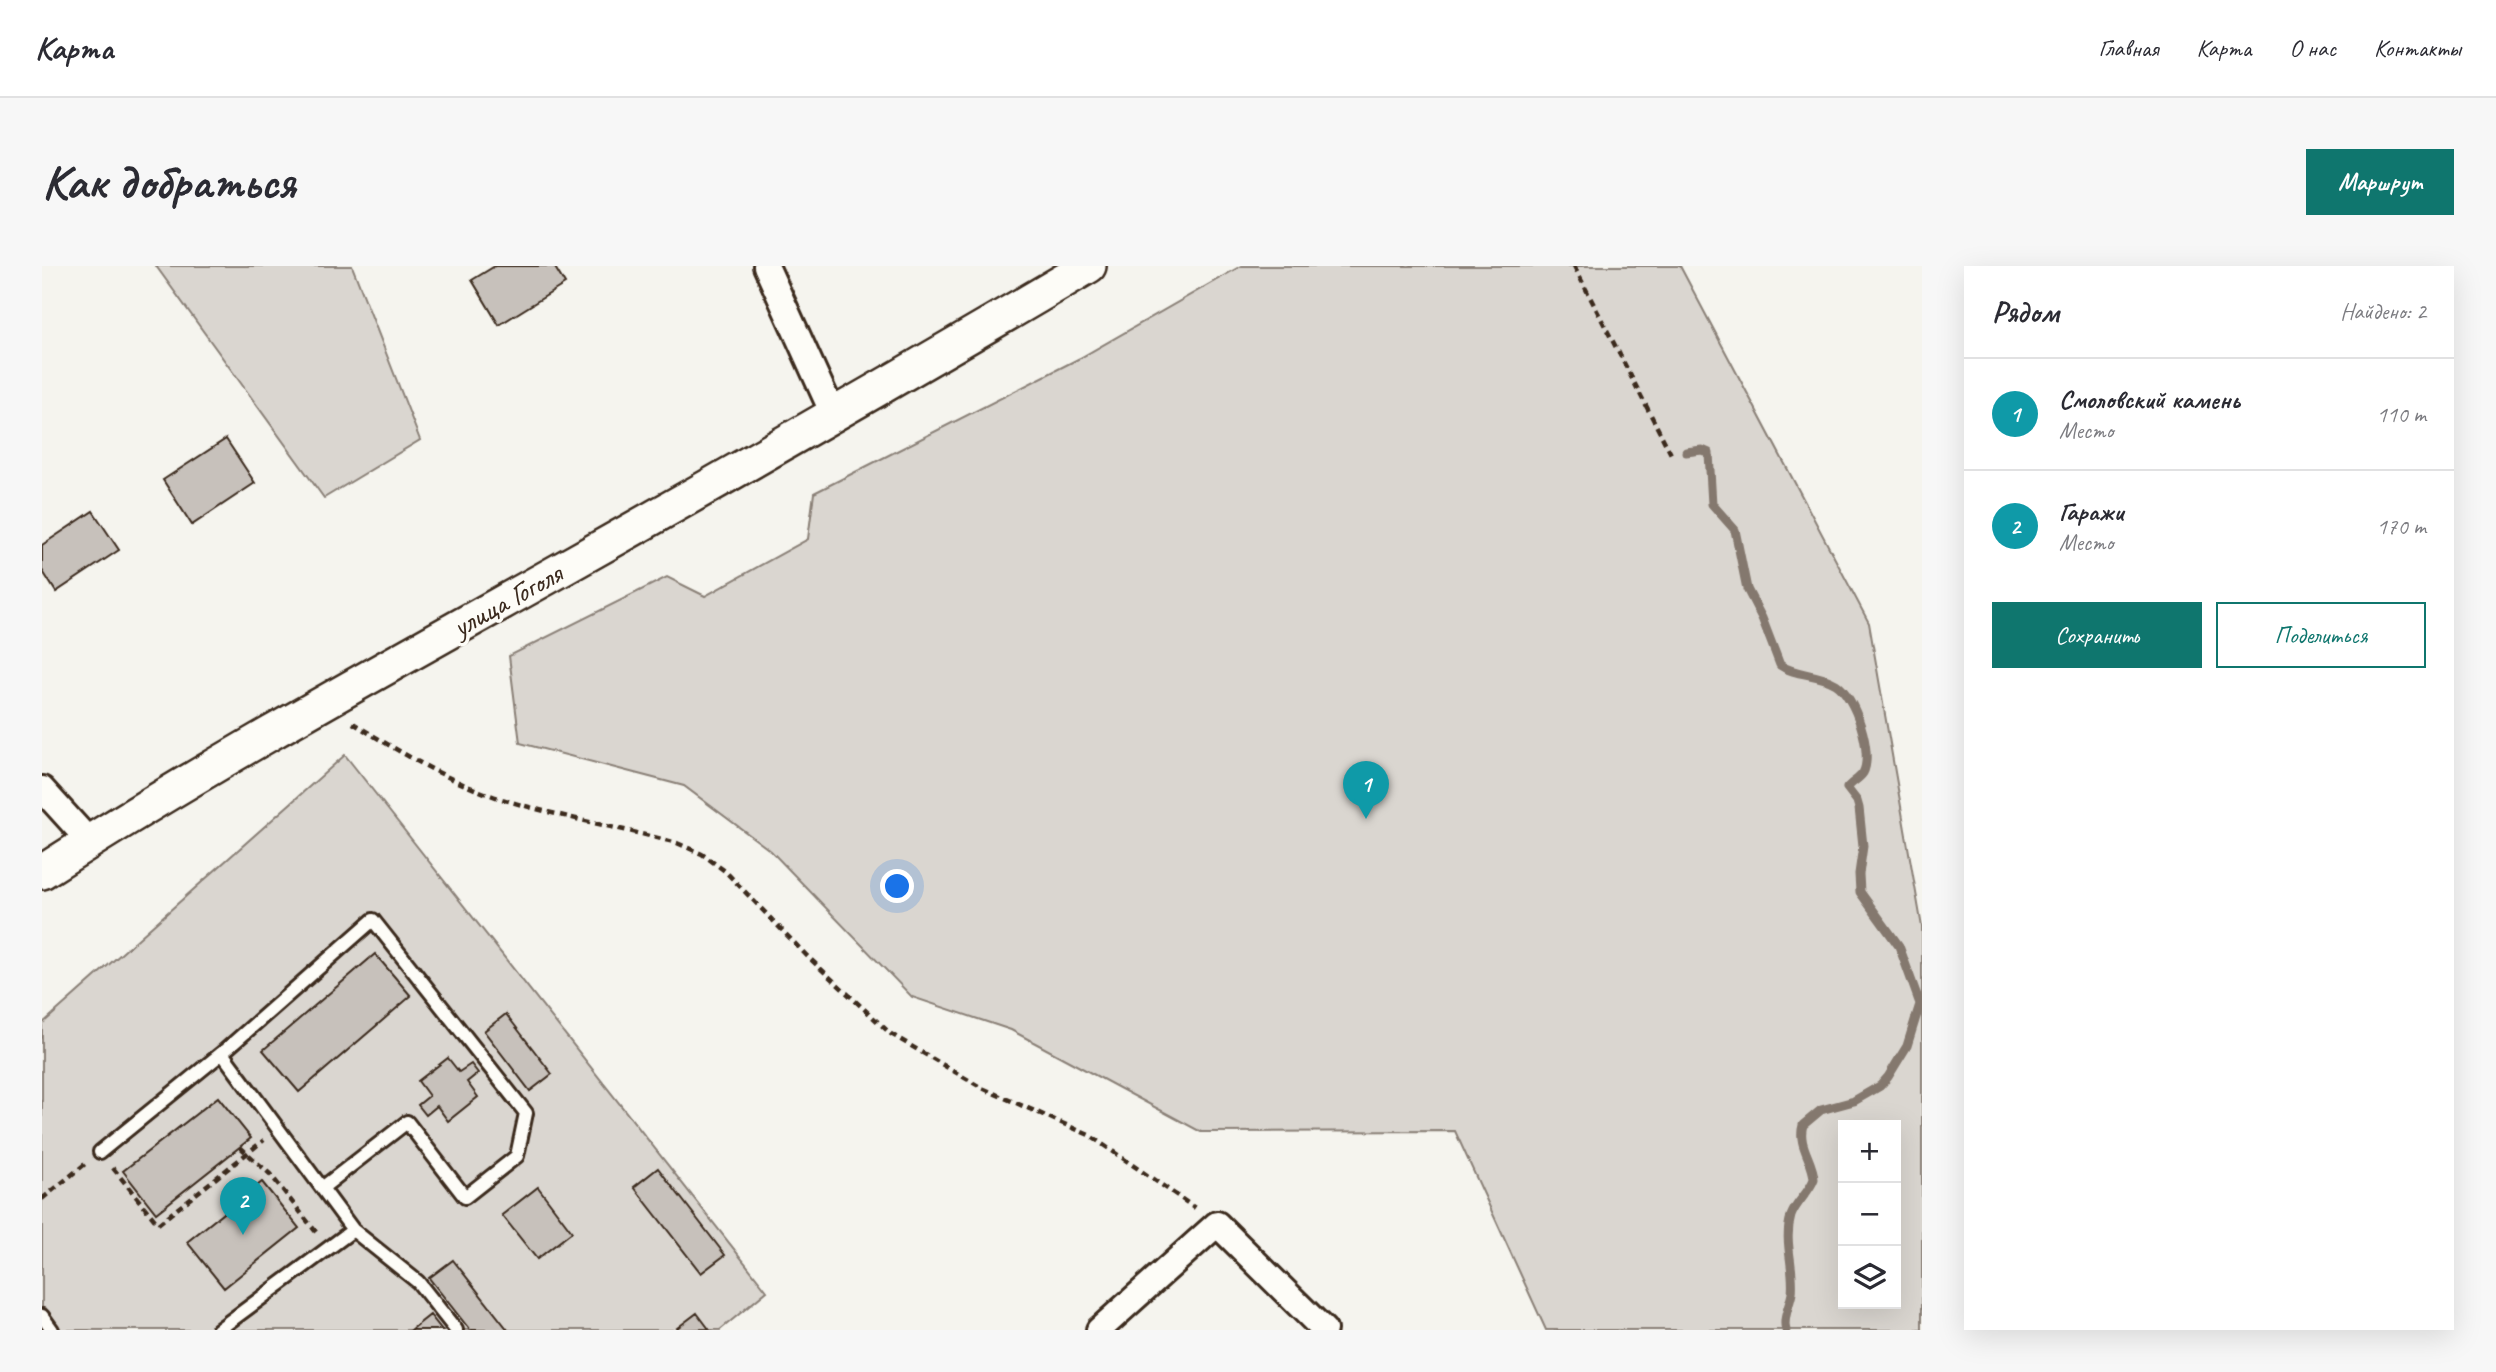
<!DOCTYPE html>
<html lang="ru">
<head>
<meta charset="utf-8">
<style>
	body { margin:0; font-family:Caveat,sans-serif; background:#f7f7f7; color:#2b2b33 }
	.controls { position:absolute; right:21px; bottom:21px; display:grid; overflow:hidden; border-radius:0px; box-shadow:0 7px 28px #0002 }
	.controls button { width:63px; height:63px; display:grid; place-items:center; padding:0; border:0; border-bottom:2px solid #e1e1e2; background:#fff; color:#2b2b33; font:35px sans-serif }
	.you { position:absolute; left:856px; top:621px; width:24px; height:24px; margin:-18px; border:5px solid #fff; border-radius:50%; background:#1a73e8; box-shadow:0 0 0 10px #1a73e833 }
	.badge { display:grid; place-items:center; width:46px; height:46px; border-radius:50%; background:#0f766e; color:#fff; font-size:23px; font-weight:700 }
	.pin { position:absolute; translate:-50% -58px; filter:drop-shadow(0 2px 4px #0008) }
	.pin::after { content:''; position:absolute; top:37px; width:24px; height:21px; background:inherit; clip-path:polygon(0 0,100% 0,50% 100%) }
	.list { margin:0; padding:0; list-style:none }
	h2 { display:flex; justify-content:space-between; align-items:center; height:91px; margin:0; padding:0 28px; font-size:30px }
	h2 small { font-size:23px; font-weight:400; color:#7c7c81 }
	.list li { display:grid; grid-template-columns:46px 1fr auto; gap:21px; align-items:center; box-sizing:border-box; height:112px; padding:0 28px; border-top:2px solid #e1e1e2 }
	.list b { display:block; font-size:26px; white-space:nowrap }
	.list p { margin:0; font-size:23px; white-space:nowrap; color:#7c7c81 }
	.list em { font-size:23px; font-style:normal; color:#7c7c81 }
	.actions { display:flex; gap:14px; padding:21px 28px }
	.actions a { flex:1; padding:16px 0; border:2px solid #0f766e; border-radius:0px; text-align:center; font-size:24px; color:#0f766e }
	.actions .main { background:#0f766e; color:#fff }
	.icon { flex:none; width:38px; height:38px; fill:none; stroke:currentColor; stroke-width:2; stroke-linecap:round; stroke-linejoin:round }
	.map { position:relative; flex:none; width:1880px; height:1064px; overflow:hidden; border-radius:0px }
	header { display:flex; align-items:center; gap:42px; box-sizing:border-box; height:98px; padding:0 35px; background:#fff; border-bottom:2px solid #e1e1e2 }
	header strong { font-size:33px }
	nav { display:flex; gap:38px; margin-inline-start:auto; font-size:24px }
	.intro { display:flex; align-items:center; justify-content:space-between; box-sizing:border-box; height:168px; padding:0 42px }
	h1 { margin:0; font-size:49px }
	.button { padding:18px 32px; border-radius:0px; background:#0f766e; color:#fff; font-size:24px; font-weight:700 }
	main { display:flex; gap:42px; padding:0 42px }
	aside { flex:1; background:#fff; border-radius:0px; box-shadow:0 7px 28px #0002 }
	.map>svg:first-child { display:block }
	.green { fill:#dad6d0; stroke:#8a8077; stroke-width:2; fill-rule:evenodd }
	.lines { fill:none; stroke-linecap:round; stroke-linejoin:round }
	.stream { stroke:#84786e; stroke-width:9 }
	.building { fill:#c7c1bb; stroke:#3b2a1e; stroke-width:2 }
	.lane-casing { stroke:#3b2a1e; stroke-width:18 }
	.street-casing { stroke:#3b2a1e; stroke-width:30 }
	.secondary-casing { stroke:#3b2a1e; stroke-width:38 }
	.path { stroke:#3b2a1e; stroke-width:4.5; stroke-dasharray:7 5; stroke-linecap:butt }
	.lane { stroke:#fdfcf7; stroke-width:12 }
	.street { stroke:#fdfcf7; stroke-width:24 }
	.secondary { stroke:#fdfcf7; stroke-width:33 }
	.labels { text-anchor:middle; stroke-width:7; stroke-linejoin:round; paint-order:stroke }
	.street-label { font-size:30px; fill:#3b2a1e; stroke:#fdfcf7 }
</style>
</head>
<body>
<header>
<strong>Карта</strong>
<nav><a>Главная</a><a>Карта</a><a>О нас</a><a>Контакты</a></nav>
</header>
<div class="intro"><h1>Как добраться</h1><a class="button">Маршрут</a></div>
<main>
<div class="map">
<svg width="1880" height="1064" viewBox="0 0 1880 1064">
	<rect width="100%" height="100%" fill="#f5f4ee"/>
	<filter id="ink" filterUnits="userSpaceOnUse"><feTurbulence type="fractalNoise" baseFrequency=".0143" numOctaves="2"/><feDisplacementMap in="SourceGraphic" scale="14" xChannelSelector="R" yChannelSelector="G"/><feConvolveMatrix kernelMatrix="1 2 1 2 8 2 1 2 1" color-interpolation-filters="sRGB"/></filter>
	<g filter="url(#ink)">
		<path class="green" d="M 114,0 L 310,0 L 378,174 L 282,232 Z
			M 1199,0 L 1638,0 L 1827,357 L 1880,661 L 1880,1064 L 1504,1064 L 1413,865 L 1159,866 L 969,764 L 870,731 L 729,585 L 642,520 L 478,477 L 467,390 L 625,311 L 663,330 L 766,273 L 772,227 L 1038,92 ZM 1801,859 L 1854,859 L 1854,1038 L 1801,1038 Z
			M 303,489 L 725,1025 L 678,1064 L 0,1064 L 0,758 Z"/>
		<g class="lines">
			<path class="stream" d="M 1644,186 L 1660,184 L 1667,187 L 1670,238 L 1693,264 L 1705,323 L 1720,352 L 1738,399 C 1753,410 1777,407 1794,418 C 1813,430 1832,487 1821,507 C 1817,513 1810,516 1805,522 L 1815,535 L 1817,542 L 1821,580 L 1817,608 L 1818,626 L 1857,680 L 1878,738 L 1865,780 L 1846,811 L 1838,820 L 1812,835 L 1779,844 L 1761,859 C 1755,879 1771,894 1772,913 C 1767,927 1754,936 1749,950 C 1741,976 1753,1001 1750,1027 C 1748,1039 1740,1053 1744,1064"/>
		</g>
		<path class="building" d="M 453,0 L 512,0 L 523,18 L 457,59 L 430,14 Z
			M 184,173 L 213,217 L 150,259 L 121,214 Z
			M 51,245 L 77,284 L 14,326 L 0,304 L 0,279 Z
			M 333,688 L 369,730 L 257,826 L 221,784 Z
			M 464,748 L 510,808 L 488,825 L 442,765 Z
			M 406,792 L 417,806 L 429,798 L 436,807 L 425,816 L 436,831 L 406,855 L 395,840 L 384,849 L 376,839 L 387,830 L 376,815 Z
			M 176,831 L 209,872 L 114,947 L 81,905 Z
			M 616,902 L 683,989 L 659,1007 L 592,921 Z
			M 220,916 L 257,962 L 182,1022 L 145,976 Z
			M 496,921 L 530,966 L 495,993 L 460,949 Z
			M 411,994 L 466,1064 L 428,1064 L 387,1012 Z
			M 655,1047 L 667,1063 L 637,1064 L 635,1062 Z
			M 388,1049 L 400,1064 L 369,1064 Z"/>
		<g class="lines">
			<defs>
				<path id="lane" d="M 58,886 L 180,787
					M 311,964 L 376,1016 L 414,1064
					M 0,1050 L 10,1064
					M 176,1064 L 311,964 C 267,905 224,846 180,787 L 331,654 L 484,847 L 475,890 L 423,931 L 365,856 L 280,922"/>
				<path id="street" d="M 724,0 L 792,150
					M 0,523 L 48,576
					M 1057,1064 L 1175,958 L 1282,1064"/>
				<path id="secondary" d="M 0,606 C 163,501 334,407 504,312 C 686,210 867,106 1047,0"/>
			</defs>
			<use href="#lane" class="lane-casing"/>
			<use href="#street" class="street-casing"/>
			<use href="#secondary" class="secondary-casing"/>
			<path class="path" d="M 1532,0 L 1629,188
				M 311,457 C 359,487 409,517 463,534 C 518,551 579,562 635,577 L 660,588 L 683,605 L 765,690 L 849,768 L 940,822 L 1047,869 L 1153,942
				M 198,881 L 228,908 L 274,966
				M 71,902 L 116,958 L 222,874
				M 0,933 L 43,898"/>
			<use href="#lane" class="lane"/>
			<use href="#street" class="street"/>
			<use href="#secondary" class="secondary"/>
		</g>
	</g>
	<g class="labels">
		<g class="street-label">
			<text transform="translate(465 334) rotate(-29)" y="10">улица Гоголя</text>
		</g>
	</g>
</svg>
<div class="controls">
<button>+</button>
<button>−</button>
<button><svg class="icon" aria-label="layers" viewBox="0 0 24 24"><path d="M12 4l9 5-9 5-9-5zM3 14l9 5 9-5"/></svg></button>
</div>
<div class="you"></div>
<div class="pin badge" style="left:1324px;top:553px;background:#0f9aa8">1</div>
<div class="pin badge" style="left:201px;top:969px;background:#0f9aa8">2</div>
</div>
<aside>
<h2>Рядом<small>Найдено: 2</small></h2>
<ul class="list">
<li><span class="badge" style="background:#0f9aa8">1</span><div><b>Смоловский камень</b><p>Место</p></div><em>110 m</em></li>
<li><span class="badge" style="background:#0f9aa8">2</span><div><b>Гаражи</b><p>Место</p></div><em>170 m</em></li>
</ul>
<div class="actions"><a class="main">Сохранить</a><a>Поделиться</a></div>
</aside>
</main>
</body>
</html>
